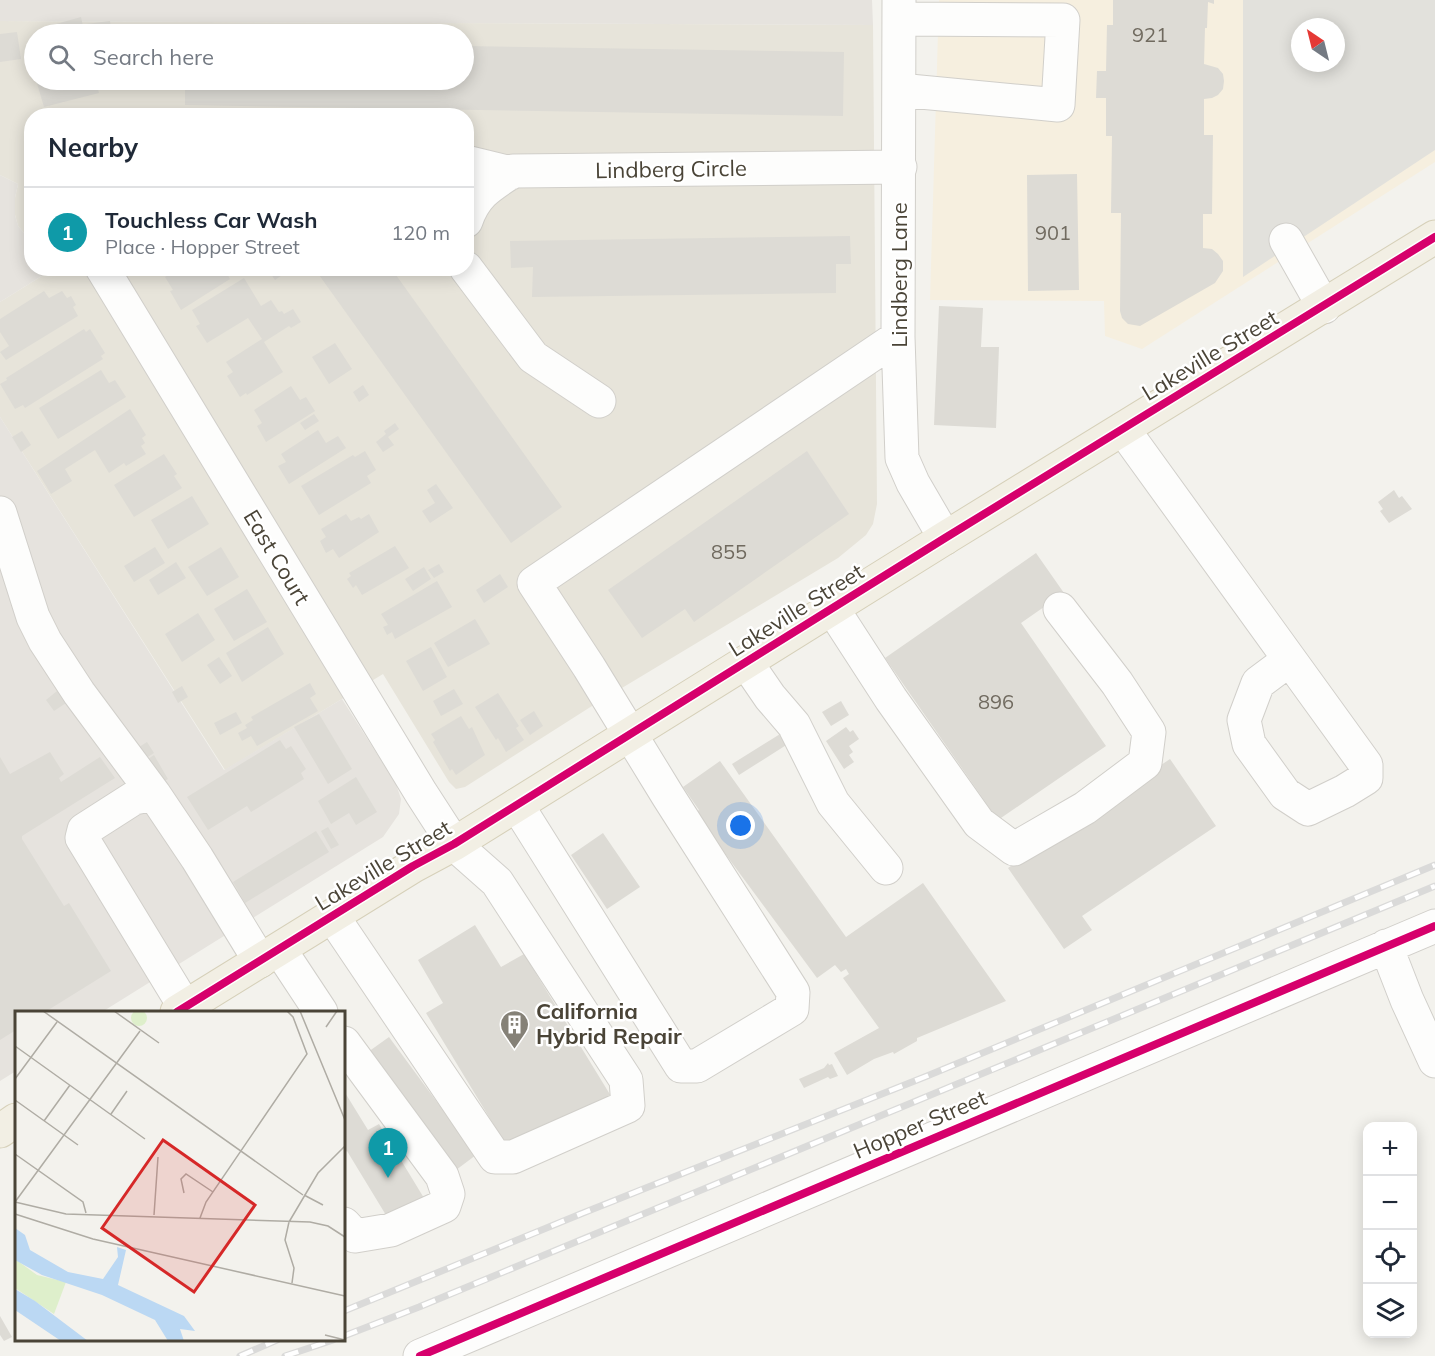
<!DOCTYPE html>
<html lang="en">
<head>
<meta charset="utf-8">
<style>
	body { margin:0; font-family:Mulish,sans-serif; background:#f2f2f3; color:#1f2937 }
	.controls { position:absolute; right:18px; bottom:18px; display:grid; overflow:hidden; border-radius:12px; box-shadow:0 3px 15px #0003 }
	.controls button { width:54px; height:54px; display:grid; place-items:center; padding:0; border:0; border-bottom:2px solid #e0e1e3; background:#fff; color:#1f2937; font:30px sans-serif }
	.compass { position:absolute; left:1291px; top:18px; width:54px; height:54px; border-radius:50%; background:#fff; box-shadow:0 3px 15px #0003; rotate:325deg }
	.you { position:absolute; left:741px; top:826px; width:21px; height:21px; margin:-15px; border:4px solid #fff; border-radius:50%; background:#1a73e8; box-shadow:0 0 0 9px #1a73e833 }
	.badge { display:grid; place-items:center; width:39px; height:39px; border-radius:50%; background:#858177; color:#fff; font-size:20px; font-weight:700 }
	.pin { position:absolute; translate:-50% -50px; filter:drop-shadow(0 2px 3px #0008) }
	.pin::after { content:''; position:absolute; top:32px; width:21px; height:18px; background:inherit; clip-path:polygon(0 0,100% 0,50% 100%) }
	.list { margin:0; padding:0; list-style:none }
	h2 { display:flex; justify-content:space-between; align-items:center; height:78px; margin:0; padding:0 24px; font-size:26px }
	h2 small { font-size:20px; font-weight:400; color:#747a83 }
	.list li { display:grid; grid-template-columns:39px 1fr auto; gap:18px; align-items:center; box-sizing:border-box; height:90px; padding:0 24px; border-top:2px solid #e0e1e3 }
	.list b { display:block; font-size:22px; white-space:nowrap }
	.list p { margin:0; font-size:20px; white-space:nowrap; color:#747a83 }
	.list em { font-size:20px; font-style:normal; color:#747a83 }
	.icon { flex:none; width:33px; height:33px; fill:none; stroke:currentColor; stroke-width:2; stroke-linecap:round; stroke-linejoin:round }
	.map { position:relative; flex:none; width:1435px; height:1356px; overflow:hidden }
	.search { position:absolute; background:#fff; box-shadow:0 3px 15px #0003; left:24px; top:24px; width:450px; height:66px; display:flex; align-items:center; gap:15px; box-sizing:border-box; padding:0 21px; border-radius:33px; color:#747a83; font-size:22px }
	.panel { position:absolute; background:#fff; box-shadow:0 3px 15px #0003; left:24px; top:108px; width:450px; height:168px; border-radius:24px }
	.map>svg:first-child { display:block }
	.residential { fill:#e7e4da; fill-rule:evenodd }
	.commercial { fill:#f6efdf; fill-rule:evenodd }
	.industrial { fill:#e6e3de }
	.parking { fill:#e2e1dc; fill-rule:evenodd }
	.building { fill:#dddbd5 }
	.lines { fill:none; stroke-linecap:round; stroke-linejoin:round }
	.minor-casing { stroke:#d1cfca; stroke-width:35 }
	.major-casing { stroke:#d6d0b9; stroke-width:35 }
	.minor { stroke:#fdfdfc; stroke-width:33 }
	.major { stroke:#f2efe4; stroke-width:33 }
	.rail-casing { stroke:#dadad9; stroke-width:7 }
	.rail { stroke:#fff; stroke-width:4.5; stroke-dasharray:14; stroke-linecap:butt }
	.cycleway-casing { stroke:#fff; stroke-width:11 }
	.cycleway { stroke:#d6006c; stroke-width:8 }
	.labels { text-anchor:middle; stroke-width:5; stroke-linejoin:round; paint-order:stroke }
	.number-label { font-size:20px; fill:#706a5f }
	.street-label { font-size:22px; fill:#4a4437; stroke:#fff }
	.poi-label { font-size:22px; font-weight:bold; fill:#4a4437; stroke:#fff; text-anchor:start }
	.inset-road { fill:none; stroke:#afaca4; stroke-width:1.5 }
	.view { fill:#d62828; fill-opacity:0.15; stroke:#d62828; stroke-width:3 }
	.inset-edge { fill:none; stroke:#4a4437; stroke-width:3 }
</style>
</head>
<body>
<div class="map">
<svg width="1435" height="1356" viewBox="0 0 1435 1356">
	<rect width="100%" height="100%" fill="#f3f2ed"/>
	<path class="residential" d="M 0,21 L 873,25 L 877,504 L 873,524 L 866,535 L 838,558 L 592,706 L 465,787 L 456,789 L 449,782 L 383,674 L 225,770 L 0,417 L 0,302 L 53,269 L 466,268 L 466,116 L 32,116 L 31,241 L 18,226 L 15,215 L 15,198 L 18,184 L 0,175 ZM 34,34 L 464,34 L 464,80 L 34,80 Z"/>
	<path class="commercial" d="M 939,0 L 1435,0 L 1435,162 L 1142,349 L 1105,336 L 1104,301 L 930,300 ZM 1300,27 L 1336,27 L 1336,63 L 1300,63 Z"/>
	<path class="industrial" d="M 0,0 L 872,0 L 873,25 L 0,21 Z
		M 0,175 L 18,184 L 15,198 L 15,215 L 18,226 L 31,241 L 32,268 L 53,269 L 0,302 Z
		M 0,417 L 224,770 L 342,699 L 396,784 L 401,799 L 399,814 L 383,837 L 102,1012 L 16,1012 L 16,1071 L 0,1081 Z"/>
	<path class="parking" d="M 1243,0 L 1435,0 L 1435,150 L 1243,277 ZM 1300,27 L 1336,27 L 1336,63 L 1300,63 Z"/>
	<path class="building" d="M 1113,0 L 1214,0 L 1214,4 L 1208,2 L 1207,28 L 1205,28 L 1204,64 L 1218,68 L 1223,74 L 1224,81 L 1223,89 L 1218,95 L 1212,98 L 1204,99 L 1204,135 L 1213,135 L 1212,214 L 1203,214 L 1203,248 L 1212,249 L 1218,254 L 1223,261 L 1223,271 L 1215,283 L 1140,326 L 1128,324 L 1122,318 L 1120,311 L 1121,213 L 1111,213 L 1112,136 L 1106,136 L 1106,98 L 1096,98 L 1097,71 L 1106,71 L 1107,25 L 1113,25 Z
		M 81,17 L 83,26 L 58,33 L 56,24 Z
		M 110,21 L 112,33 L 87,34 L 86,24 Z
		M 17,32 L 21,59 L 0,62 L 0,34 Z
		M 464,46 L 844,52 L 843,116 L 185,105 L 185,80 L 464,80 Z
		M 36,80 L 104,80 L 96,82 L 99,93 L 44,107 Z
		M 1077,174 L 1079,290 L 1028,291 L 1027,175 Z
		M 850,236 L 851,264 L 836,264 L 836,293 L 532,297 L 533,267 L 511,268 L 510,241 Z
		M 178,268 L 224,268 L 230,279 L 181,310 L 170,291 L 173,290 L 165,277 Z
		M 267,268 L 287,268 L 288,271 L 275,280 Z
		M 314,268 L 391,268 L 562,507 L 511,543 Z
		M 244,278 L 261,306 L 271,300 L 279,312 L 282,311 L 284,314 L 293,309 L 301,322 L 291,328 L 289,326 L 264,342 L 283,372 L 247,395 L 246,393 L 240,397 L 227,376 L 233,372 L 226,362 L 262,339 L 248,318 L 207,343 L 196,326 L 200,324 L 192,310 Z
		M 44,291 L 49,298 L 62,291 L 67,298 L 71,296 L 76,305 L 73,307 L 78,316 L 6,360 L 0,352 L 9,346 L 0,332 L 0,319 Z
		M 939,306 L 983,308 L 981,347 L 999,347 L 996,428 L 934,425 Z
		M 84,329 L 86,332 L 90,329 L 105,353 L 101,356 L 103,359 L 25,408 L 23,405 L 15,409 L 0,384 L 7,380 L 6,378 Z
		M 335,343 L 352,369 L 329,384 L 312,357 Z
		M 101,370 L 109,383 L 115,380 L 126,397 L 58,439 L 39,408 Z
		M 363,385 L 369,395 L 359,402 L 353,392 Z
		M 291,386 L 300,400 L 306,397 L 315,411 L 266,442 L 257,426 L 262,423 L 254,410 Z
		M 130,409 L 146,435 L 142,438 L 145,443 L 141,446 L 146,454 L 126,466 L 124,463 L 109,473 L 95,450 L 65,469 L 72,481 L 51,494 L 37,471 Z
		M 314,414 L 319,421 L 305,430 L 300,423 Z
		M 395,423 L 399,429 L 388,437 L 394,445 L 383,452 L 376,442 L 386,434 L 384,431 Z
		M 318,430 L 326,443 L 338,436 L 346,448 L 289,484 L 278,466 L 286,462 L 281,454 Z
		M 22,431 L 31,445 L 21,452 L 12,437 Z
		M 365,451 L 376,470 L 367,476 L 371,483 L 319,515 L 301,486 L 353,455 L 355,457 Z
		M 807,451 L 849,514 L 694,622 L 685,609 L 642,638 L 608,590 Z
		M 164,454 L 177,474 L 174,476 L 182,488 L 134,517 L 114,485 Z
		M 436,484 L 453,508 L 430,523 L 422,511 L 435,503 L 427,490 Z
		M 1394,490 L 1399,498 L 1402,496 L 1412,509 L 1389,523 L 1380,511 L 1383,509 L 1378,502 Z
		M 192,496 L 209,524 L 168,549 L 151,520 Z
		M 346,514 L 351,521 L 359,517 L 361,519 L 369,514 L 379,532 L 339,558 L 333,549 L 326,553 L 320,541 L 326,537 L 321,529 Z
		M 395,546 L 409,568 L 362,595 L 356,585 L 353,588 L 347,579 L 351,576 L 349,573 Z
		M 155,547 L 165,563 L 134,582 L 124,566 Z
		M 221,547 L 239,577 L 207,596 L 188,567 Z
		M 1036,553 L 1064,593 L 1021,623 L 1106,746 L 998,820 L 885,658 Z
		M 176,562 L 186,578 L 158,595 L 149,580 Z
		M 439,564 L 444,572 L 434,578 L 428,570 Z
		M 424,567 L 431,579 L 413,591 L 405,579 Z
		M 500,574 L 508,587 L 484,603 L 476,590 Z
		M 437,581 L 452,607 L 395,639 L 392,632 L 387,635 L 383,627 L 388,625 L 381,614 Z
		M 247,589 L 267,622 L 234,641 L 214,609 Z
		M 198,613 L 215,640 L 182,662 L 165,634 Z
		M 475,619 L 490,644 L 448,667 L 434,643 Z
		M 268,627 L 284,654 L 242,682 L 226,653 Z
		M 431,647 L 447,677 L 423,691 L 406,661 Z
		M 219,657 L 232,676 L 220,684 L 207,665 Z
		M 310,683 L 316,694 L 310,698 L 318,711 L 257,746 L 251,736 L 242,741 L 238,733 L 247,728 L 245,725 L 253,720 L 251,717 Z
		M 182,686 L 188,697 L 178,703 L 172,692 Z
		M 454,689 L 463,704 L 441,716 L 433,701 Z
		M 57,691 L 66,703 L 54,711 L 46,700 Z
		M 498,693 L 519,726 L 516,728 L 524,740 L 506,752 L 498,738 L 496,740 L 475,707 Z
		M 841,701 L 849,715 L 831,726 L 822,712 Z
		M 534,711 L 543,726 L 530,735 L 520,720 Z
		M 236,712 L 242,723 L 220,735 L 214,723 Z
		M 319,714 L 352,769 L 328,784 L 294,727 Z
		M 461,716 L 469,729 L 472,727 L 485,755 L 456,775 L 452,769 L 450,771 L 433,742 L 435,740 L 431,734 Z
		M 846,727 L 850,732 L 853,730 L 859,739 L 849,746 L 853,752 L 849,755 L 854,762 L 844,769 L 826,741 Z
		M 785,731 L 791,742 L 739,775 L 732,764 Z
		M 280,740 L 286,749 L 291,746 L 306,769 L 301,773 L 304,779 L 251,812 L 247,806 L 208,830 L 187,797 Z
		M 147,742 L 154,753 L 143,760 L 136,749 Z
		M 50,752 L 64,774 L 59,778 L 61,782 L 100,757 L 115,778 L 22,836 L 22,839 L 64,906 L 69,903 L 111,971 L 45,1012 L 16,1012 L 16,1030 L 0,1040 L 0,757 L 10,774 Z
		M 154,755 L 168,779 L 159,784 L 145,761 Z
		M 1170,759 L 1216,826 L 1082,916 L 1092,930 L 1064,949 L 1008,868 Z
		M 720,761 L 846,937 L 923,883 L 1006,1001 L 917,1038 L 917,1041 L 894,1054 L 893,1052 L 874,1059 L 847,1075 L 834,1053 L 879,1028 L 843,978 L 849,974 L 846,969 L 841,972 L 835,965 L 817,978 L 695,813 L 699,810 L 683,787 Z
		M 356,777 L 377,812 L 356,825 L 349,813 L 331,824 L 318,801 Z
		M 328,827 L 339,845 L 331,849 L 321,831 Z
		M 316,831 L 329,852 L 245,903 L 233,882 Z
		M 603,833 L 640,887 L 607,909 L 571,855 Z
		M 475,925 L 501,967 L 524,954 L 614,1101 L 506,1145 L 426,1013 L 443,1003 L 418,960 Z
		M 389,1037 L 476,1155 L 456,1170 L 368,1052 Z
		M 828,1063 L 829,1065 L 832,1064 L 838,1076 L 830,1079 L 828,1077 L 804,1088 L 799,1079 L 824,1068 Z
		M 344,1091 L 368,1130 L 379,1124 L 427,1203 L 392,1225 L 347,1151 L 344,1153 Z
		M 0,1316 L 12,1337 L 4,1341 L 0,1335 Z"/>
	<g class="lines">
		<defs>
			<path id="minor" d="M 899,0 L 898,337 L 902,458 L 913,483 L 945,538
				M 899,19 L 1063,20 L 1058,105 L 899,90
				M 466,162 L 511,173
				M 466,221 C 475,194 490,186 513,171 L 900,167
				M 1286,240 L 1324,307
				M 102,268 L 421,793 L 454,844 L 497,882 L 626,1080 L 628,1106 L 513,1157 L 495,1157 L 333,917
				M 466,268 L 533,357 L 599,401
				M 1123,429 L 1366,765 L 1366,778 L 1345,791 L 1308,809 L 1285,794 L 1249,744 L 1244,720 L 1258,683 L 1289,660
				M 0,513 L 33,617 L 45,641 L 79,693 L 154,794
				M 832,608 L 891,699 L 979,823 L 1014,849 L 1085,808 L 1145,763 L 1149,732 L 1117,683 L 1060,609
				M 746,662 L 770,697 L 794,725 L 833,803 L 886,868
				M 517,805 L 681,1066 L 697,1066 L 792,1009 L 793,992 L 668,796 L 589,667 L 534,583 L 898,337
				M 1386,946 L 1407,1000 L 1435,1061
				M 280,950 L 321,1012
				M 188,1012 L 82,838 L 84,830 L 134,798 L 154,794 L 197,858 L 260,961
				M 344,1043 L 442,1176 L 448,1194 L 444,1206 L 391,1230 L 355,1236 L 344,1224
				M 420,1356 L 1435,926"/>
			<path id="major" d="M 177,1012 L 413,866 L 454,844 L 945,538 L 1435,237
				M 0,1131 L 16,1120"/>
		</defs>
		<use href="#minor" class="minor-casing"/>
		<use href="#major" class="major-casing"/>
		<use href="#minor" class="minor"/>
		<use href="#major" class="major"/>
		<defs>
			<path id="rail" d="M 344,1311 L 583,1213 L 927,1076 L 1435,865
				M 344,1336 L 419,1307 L 1435,886
				M 240,1356 L 277,1340
				M 285,1356 L 333,1340"/>
		</defs>
		<use href="#rail" class="rail-casing"/>
		<use href="#rail" class="rail"/>
		<defs>
			<path id="cycleway" d="M 177,1012 L 413,866 L 454,844 L 945,538 L 1435,237
				M 420,1356 L 1435,926"/>
		</defs>
		<use href="#cycleway" class="cycleway-casing"/>
		<use href="#cycleway" class="cycleway"/>
	</g>
	<defs>
		<symbol id="building-pin" viewBox="-11 -11 22 30"><path d="M0 17L-7.5 6A9.5 9.5 0 1 1 7.5 6Z" fill="#858177" stroke="#fff"/><path d="M-4-6H4V6H1V3H-1V6H-4ZM-2.5-4.3h1.7v1.8h-1.7ZM.8-4.3h1.7v1.8H.8ZM-2.5-1h1.7V.8h-1.7ZM.8-1h1.7V.8H.8Z" fill="#fff"/></symbol>
	</defs>
	<g fill-rule="evenodd">
		<use href="#building-pin" x="498" y="1008" width="33" height="45"/>
	</g>
	<g class="labels">
		<g class="number-label">
			<text x="1150" y="42">921</text>
			<text x="1053" y="240">901</text>
			<text x="729" y="559">855</text>
			<text x="996" y="709">896</text>
		</g>
		<g class="street-label">
			<text transform="translate(671 169) rotate(-1)" y="8">Lindberg Circle</text>
			<text transform="translate(899 275) rotate(-90)" y="8">Lindberg Lane</text>
			<text transform="translate(1210 355) rotate(-31)" y="8">Lakeville Street</text>
			<text transform="translate(277 557) rotate(59)" y="8">East Court</text>
			<text transform="translate(796 610) rotate(-32)" y="8">Lakeville Street</text>
			<text transform="translate(383 865) rotate(-31)" y="8">Lakeville Street</text>
			<text transform="translate(920 1124) rotate(-23)" y="8">Hopper Street</text>
		</g>
		<g class="poi-label">
			<text x="536" y="1019">California<tspan x="536" dy="25">Hybrid Repair</tspan></text>
		</g>
	</g>
	<g transform="translate(15 1011)">
		<rect width="330" height="330" fill="#f3f2ed"/>
		<path d="M116 7a8 8 0 1 1 16 0a8 8 0 1 1-16 0ZM 0,248 L 22,264 L 51,271 L 39,303 L 0,277 Z" fill="#deefcb"/>
		<path d="M 0,217 L 10,224 L 15,239 L 53,261 L 88,268 L 103,246 L 102,236 L 111,239 L 103,274 L 169,305 L 180,320 L 165,318 L 169,330 L 153,330 L 140,309 L 87,284 L 27,264 L 0,249 ZM 0,278 L 20,290 L 73,330 L 46,330 L 0,299 Z" fill="#bbd8f3"/>
		<path class="inset-road" d="M 28,0 L 288,184M 99,0 L 144,32M 285,0 L 330,109M 311,16 L 322,0M 0,35 L 130,128M 0,68 L 42,11M 0,89 L 63,134M 96,103 L 112,80M 29,110 L 55,74M 0,143 L 68,191 L 71,202M 169,182 L 166,168 L 171,163 L 198,181M 289,184 L 308,194M 0,191 L 125,20M 0,191 L 51,203 L 295,211 L 313,215 L 330,226M 0,203 L 78,228 L 330,285M 139,204 L 143,146M 185,207 L 191,191 L 292,43 L 278,6 L 272,0M 274,211 L 270,229 L 279,257 L 277,272M 274,211 L 303,162 L 330,135M 310,324 L 330,329"/>
		<path class="view" d="M 148,129 L 240,194 L 179,281 L 87,217 Z"/>
		<rect width="330" height="330" class="inset-edge"/>
	</g>
</svg>
<div class="controls">
<button>+</button>
<button>−</button>
<button><svg class="icon" aria-label="locate" viewBox="0 0 24 24"><circle cx="12" cy="12" r="6"/><path d="M12 2v4M12 18v4M2 12h4M18 12h4"/></svg></button>
<button><svg class="icon" aria-label="layers" viewBox="0 0 24 24"><path d="M12 4l9 5-9 5-9-5zM3 14l9 5 9-5"/></svg></button>
</div>
<svg class="compass" viewBox="-18 -18 36 36"><path d="M0-13l5 13h-10z" fill="#e53935"/><path d="M0 13l5-13h-10z" fill="#747a83"/></svg>
<div class="you"></div>
<div class="pin badge" style="left:388px;top:1178px;background:#0f9aa8">1</div>
<div class="search"><svg class="icon" aria-label="search" viewBox="0 0 24 24"><circle cx="10" cy="10" r="6"/><path d="M15 15l6 6"/></svg>Search here</div>
<section class="panel">
<h2>Nearby<small></small></h2>
<ul class="list">
<li><span class="badge" style="background:#0f9aa8">1</span><div><b>Touchless Car Wash</b><p>Place · Hopper Street</p></div><em>120 m</em></li>
</ul>
</section>
</div>
</body>
</html>
